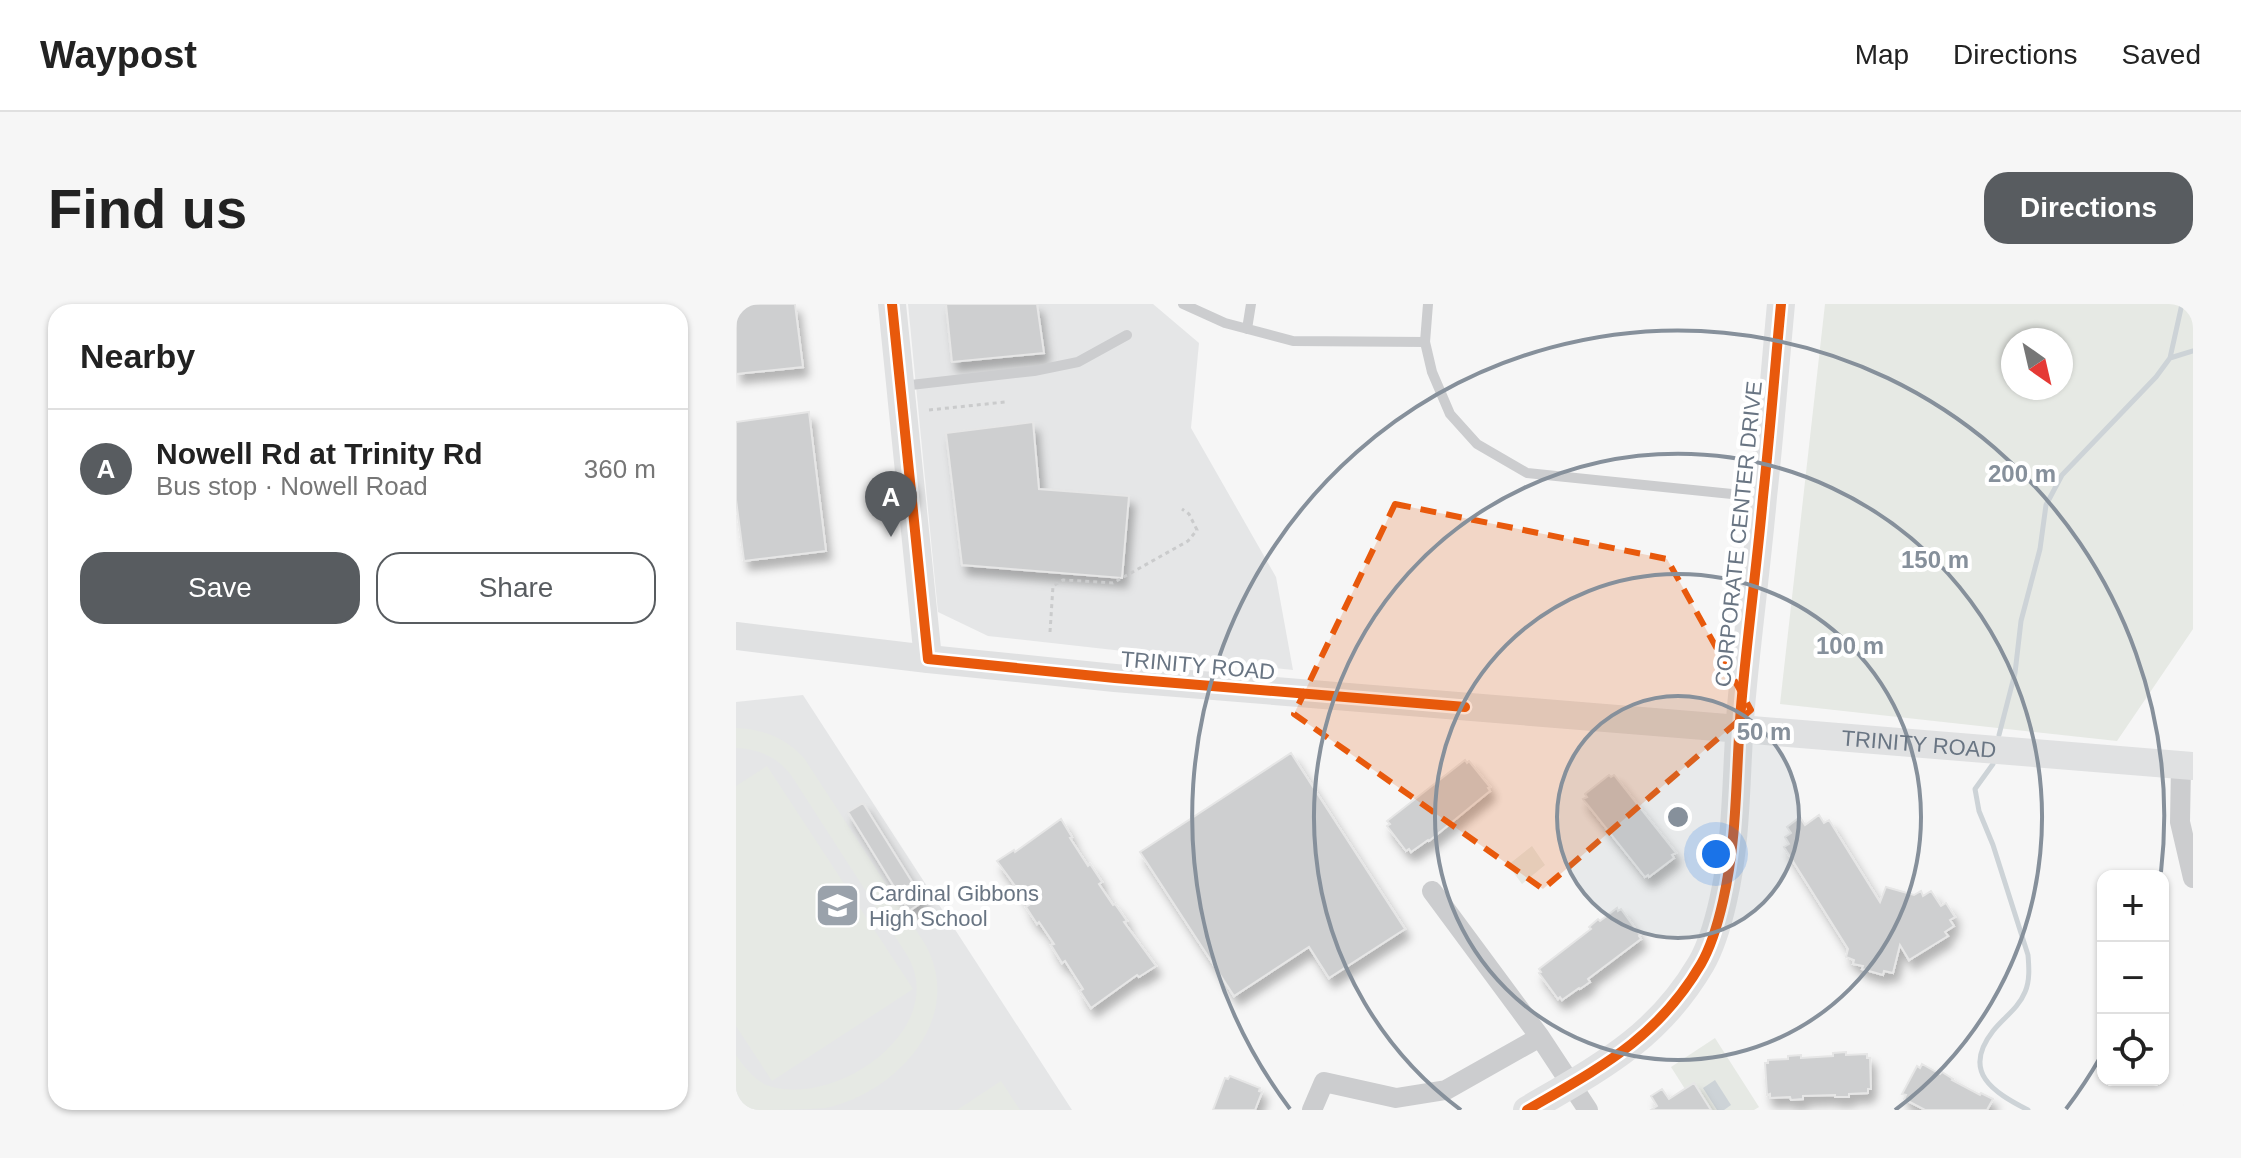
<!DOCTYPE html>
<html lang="en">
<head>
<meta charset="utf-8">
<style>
	body { margin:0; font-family:Arial,sans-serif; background:#f6f6f6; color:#222 }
	.controls { position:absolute; right:24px; bottom:24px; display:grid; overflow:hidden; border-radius:16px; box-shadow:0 2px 6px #0004 }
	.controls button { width:72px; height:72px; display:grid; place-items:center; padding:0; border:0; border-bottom:2px solid #e0e0e0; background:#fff; color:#222; font:40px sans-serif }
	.compass { position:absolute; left:1265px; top:24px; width:72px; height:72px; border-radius:50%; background:#fff; box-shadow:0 2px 6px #0004; rotate:146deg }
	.you { position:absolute; left:980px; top:550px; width:28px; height:28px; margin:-20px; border:6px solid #fff; border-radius:50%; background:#1a73e8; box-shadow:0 0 0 12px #1a73e833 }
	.badge { display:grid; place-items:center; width:52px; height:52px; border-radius:50%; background:#585c60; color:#fff; font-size:26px; font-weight:700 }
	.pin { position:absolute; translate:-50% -66px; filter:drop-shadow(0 2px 4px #0008) }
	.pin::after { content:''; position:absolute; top:42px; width:28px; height:24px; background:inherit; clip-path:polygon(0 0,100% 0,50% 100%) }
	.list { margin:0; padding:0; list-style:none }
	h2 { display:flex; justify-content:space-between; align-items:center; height:104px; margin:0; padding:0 32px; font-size:34px }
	h2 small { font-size:26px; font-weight:400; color:#767676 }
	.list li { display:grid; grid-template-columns:52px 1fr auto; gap:24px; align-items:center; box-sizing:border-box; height:120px; padding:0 32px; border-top:2px solid #e0e0e0 }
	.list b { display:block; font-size:30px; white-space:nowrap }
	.list p { margin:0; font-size:26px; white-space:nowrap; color:#767676 }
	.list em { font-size:26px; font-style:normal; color:#767676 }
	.actions { display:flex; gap:16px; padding:24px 32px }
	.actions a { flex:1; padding:18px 0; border:2px solid #585c60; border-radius:24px; text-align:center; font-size:28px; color:#585c60 }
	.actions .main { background:#585c60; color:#fff }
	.icon { flex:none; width:44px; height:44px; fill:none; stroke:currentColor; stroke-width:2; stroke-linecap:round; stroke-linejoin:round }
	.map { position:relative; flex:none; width:1457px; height:806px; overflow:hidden; border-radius:24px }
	header { display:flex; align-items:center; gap:48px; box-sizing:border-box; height:112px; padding:0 40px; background:#fff; border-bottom:2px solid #e0e0e0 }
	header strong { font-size:38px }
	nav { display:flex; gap:44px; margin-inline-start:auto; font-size:28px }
	.intro { display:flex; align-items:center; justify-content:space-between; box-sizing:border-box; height:192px; padding:0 48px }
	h1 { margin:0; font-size:56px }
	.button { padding:20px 36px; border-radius:24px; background:#585c60; color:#fff; font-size:28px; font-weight:700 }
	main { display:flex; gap:48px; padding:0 48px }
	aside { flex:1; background:#fff; border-radius:24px; box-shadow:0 2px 6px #0004 }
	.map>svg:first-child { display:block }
	.built { fill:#e5e6e7 }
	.green { fill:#e6e9e4; fill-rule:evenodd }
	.water { fill:#cdd3d7 }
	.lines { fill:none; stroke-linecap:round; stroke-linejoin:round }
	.stream { stroke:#cdd3d7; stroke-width:5 }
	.building { fill:#cecfd0; stroke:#e6e6e6; stroke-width:2; filter:url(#shadow) }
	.path { stroke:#cacbcc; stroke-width:3; stroke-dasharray:4 4; stroke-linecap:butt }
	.lane { stroke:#cccdcf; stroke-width:10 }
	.street { stroke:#cccdcf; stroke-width:20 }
	.secondary { stroke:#e0e1e2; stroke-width:28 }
	.cycleway-casing { stroke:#fff; stroke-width:15 }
	.cycleway { stroke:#e8590c; stroke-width:10 }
	.marked { fill:#e8590c; fill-opacity:0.2; stroke:#e8590c; stroke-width:6; stroke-dasharray:16 10; stroke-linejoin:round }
	.ring { fill:none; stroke:#86909b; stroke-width:4 }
	.labels { text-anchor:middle; stroke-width:8; stroke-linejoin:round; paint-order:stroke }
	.street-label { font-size:22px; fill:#697583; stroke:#fff }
	.poi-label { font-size:22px; fill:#697583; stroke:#fff; text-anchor:start }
	.centre { fill:#86909b; stroke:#fff; stroke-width:4 }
	.ring-label { font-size:24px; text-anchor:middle; font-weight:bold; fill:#86909b; stroke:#fff; stroke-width:8; stroke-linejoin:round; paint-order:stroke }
</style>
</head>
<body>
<header>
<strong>Waypost</strong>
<nav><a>Map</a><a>Directions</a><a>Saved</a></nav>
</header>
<div class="intro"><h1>Find us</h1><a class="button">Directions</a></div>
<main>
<aside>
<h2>Nearby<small></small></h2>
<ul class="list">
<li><span class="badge">A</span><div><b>Nowell Rd at Trinity Rd</b><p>Bus stop · Nowell Road</p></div><em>360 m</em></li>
</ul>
<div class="actions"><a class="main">Save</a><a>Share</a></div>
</aside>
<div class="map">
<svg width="1457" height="806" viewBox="0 0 1457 806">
	<defs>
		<filter id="shadow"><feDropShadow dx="5" dy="9" stdDeviation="4" flood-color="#0004"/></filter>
	</defs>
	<rect width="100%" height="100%" fill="#f6f6f6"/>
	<path class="built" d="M 172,0 L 417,0 L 463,39 L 455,124 L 540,273 L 557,366 L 252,332 L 202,308 Z
		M 67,391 L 336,806 L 0,806 L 0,398 Z"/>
	<path class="green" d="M 1089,0 L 1457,0 L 1457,325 L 1381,437 L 1044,400 ZM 1325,36 L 1325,84 L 1277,84 L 1277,36 Z
		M 0,424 C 27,425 50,434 68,454 L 189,640 C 230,713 162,788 90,804 C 65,806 36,806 11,806 L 0,788 L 0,751 C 8,763 17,774 30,781 C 98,806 215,725 171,651 L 55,471 C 41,453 23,445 0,444 Z
		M 31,462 L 177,685 L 36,777 L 0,722 L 0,482 Z
		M 796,542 L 809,561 L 786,580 L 772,561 Z
		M 979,734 L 1023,803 L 1018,806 L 975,806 L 949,785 L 935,763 Z
		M 265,777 L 284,806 L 221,806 Z"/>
	<path class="water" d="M 979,776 L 995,801 L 988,806 L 981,806 L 967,784 Z"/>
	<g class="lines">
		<path class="stream" d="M 1434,54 L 1457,47
			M 1263,431 L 1279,369 L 1285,317 L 1304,245 L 1310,201 L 1326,171 L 1420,73 L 1434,54 L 1446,0
			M 1257,460 L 1239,485 L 1243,507 L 1257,541 L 1292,651 C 1293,663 1294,677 1289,688 C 1282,705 1268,713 1257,727 C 1225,768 1257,788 1292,806"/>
	</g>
	<path class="building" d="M 0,0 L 59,0 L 67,63 L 0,70 Z
		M 210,0 L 301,0 L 308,49 L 216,58 Z
		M 73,108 L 90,247 L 8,257 L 0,196 L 0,118 Z
		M 297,118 L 303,185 L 393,192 L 386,274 L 226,261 L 210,129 Z
		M 555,449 L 669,625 L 593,674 L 573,643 L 498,692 L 404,548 Z
		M 729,456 L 731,459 L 733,457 L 754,483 L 752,484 L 754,487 L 693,537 L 692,536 L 675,548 L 673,545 L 670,547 L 651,522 L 654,520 L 651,517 Z
		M 873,471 L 875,473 L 878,471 L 940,549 L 936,551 L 938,554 L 913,573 L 912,571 L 909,573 L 847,495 L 851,493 L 849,490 Z
		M 127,499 L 188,597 L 173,607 L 112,508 Z
		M 1083,511 L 1088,519 L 1093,516 L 1144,598 L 1150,583 L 1178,591 L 1185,587 L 1187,592 L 1195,587 L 1205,602 L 1210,599 L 1219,613 L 1214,616 L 1218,622 L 1209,628 L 1212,632 L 1173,656 L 1164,641 L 1157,669 L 1148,667 L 1147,671 L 1126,665 L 1127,662 L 1117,660 L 1118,656 L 1110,653 L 1112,645 L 1048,543 L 1053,540 L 1049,533 L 1055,529 L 1051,523 L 1064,513 L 1069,521 Z
		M 325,515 L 336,533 L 334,534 L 352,562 L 354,560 L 366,578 L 363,580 L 377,601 L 379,600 L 391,617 L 388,618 L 420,662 L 403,673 L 401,671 L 355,704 L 344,687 L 347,685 L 329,657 L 326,659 L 315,641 L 318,640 L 303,618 L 301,620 L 290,603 L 293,601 L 261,557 L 278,546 L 279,548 Z
		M 881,604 L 882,607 L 885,605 L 904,631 L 903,632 L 905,635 L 852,675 L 854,678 L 844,685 L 843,684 L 826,696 L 824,693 L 822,695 L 803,669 L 805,668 L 803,665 L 855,625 L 853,623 L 862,615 L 864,617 Z
		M 1110,748 L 1110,751 L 1131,750 L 1131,754 L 1134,754 L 1135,785 L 1132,785 L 1132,789 L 1113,790 L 1113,793 L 1099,793 L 1099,791 L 1067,792 L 1067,795 L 1055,796 L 1054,793 L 1034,794 L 1034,790 L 1031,791 L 1029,759 L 1032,759 L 1032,756 L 1052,755 L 1052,752 L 1065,751 L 1065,754 L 1097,752 L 1097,749 Z
		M 1186,760 L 1204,770 L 1206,768 L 1217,775 L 1216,776 L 1244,791 L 1245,789 L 1257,795 L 1251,806 L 1189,806 L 1168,795 L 1170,791 L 1166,790 L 1181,762 L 1184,764 Z
		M 494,772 L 524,784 L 523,787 L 526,788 L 519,806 L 477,806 L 489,774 L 492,775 Z
		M 958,779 L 975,806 L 915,806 L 921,802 L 915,792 L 926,785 L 933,795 Z"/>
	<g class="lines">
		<path class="path" d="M 193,106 L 269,98
			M 314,328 L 317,282 L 327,276 L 377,279 L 452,237 L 461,226 L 453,210 L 446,205"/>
		<path class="lane" d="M 447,0 L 489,19 L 557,37 L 689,38
			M 692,0 L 689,38 L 696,68 L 714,110 L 741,140 L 791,169 L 1025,193
			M 511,25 L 515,0
			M 166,82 L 298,67 L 342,58 L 391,31"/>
		<path class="street" d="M 1445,461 L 1444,518 L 1457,574
			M 696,587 L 804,733 L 852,806
			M 576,806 L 588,778 L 660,794 L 710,786 L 804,733"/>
		<g class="secondary">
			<path d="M 156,0 L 192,355"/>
			<path id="s1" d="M 0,332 L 192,355 L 379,374 L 1457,462"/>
			<path d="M 791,806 C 863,764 921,735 965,660 C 976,641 982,619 987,597 C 1003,527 999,463 1006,392 C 1012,326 1021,260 1027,193 C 1034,129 1039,64 1045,0"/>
		</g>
		<defs>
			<path id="cycleway" d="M 156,0 L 192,355 L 379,374 L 729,403
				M 791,806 C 863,764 921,735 965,660 C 976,641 982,619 987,597 C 1003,527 999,463 1006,392 C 1012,326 1021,260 1027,193 C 1034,129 1039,64 1045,0"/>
		</defs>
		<use href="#cycleway" class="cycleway-casing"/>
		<use href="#cycleway" class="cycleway"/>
	</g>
	<path class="marked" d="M 659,200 L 931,255 L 1015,406 L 807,585 L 558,410 Z"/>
	<circle cx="942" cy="513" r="121" fill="#86909b" fill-opacity=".12"/>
	<g class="ring">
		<circle cx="942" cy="513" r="121"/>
		<circle cx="942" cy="513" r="243"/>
		<path d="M725 806A364 364 0 1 1 1159 806"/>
		<path d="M1365 752A486 486 0 0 1 1330 805M554 805A486 486 0 1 1 1425 568"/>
	</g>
	<defs>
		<symbol id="school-square" viewBox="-11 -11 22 22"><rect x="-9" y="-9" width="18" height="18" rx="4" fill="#9aa2ab" stroke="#fff"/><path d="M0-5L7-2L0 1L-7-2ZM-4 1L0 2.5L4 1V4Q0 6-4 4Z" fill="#fff"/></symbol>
	</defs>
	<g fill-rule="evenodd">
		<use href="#school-square" x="76" y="576" width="51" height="51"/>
	</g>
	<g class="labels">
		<g class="street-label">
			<text transform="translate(1002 230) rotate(-84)" y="8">CORPORATE CENTER DRIVE</text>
			<text transform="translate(462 361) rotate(5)" y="8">TRINITY ROAD</text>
			<text dy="8" stroke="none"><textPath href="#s1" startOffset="1188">TRINITY ROAD</textPath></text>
		</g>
		<g class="poi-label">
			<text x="133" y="597">Cardinal Gibbons<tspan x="133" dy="25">High School</tspan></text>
		</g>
	</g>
	<circle cx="942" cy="513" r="12" class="centre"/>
	<g class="ring-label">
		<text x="1286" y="178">200 m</text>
		<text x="1199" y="264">150 m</text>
		<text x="1114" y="350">100 m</text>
		<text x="1028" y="436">50 m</text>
	</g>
</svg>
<div class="controls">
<button>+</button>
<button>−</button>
<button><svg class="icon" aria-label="locate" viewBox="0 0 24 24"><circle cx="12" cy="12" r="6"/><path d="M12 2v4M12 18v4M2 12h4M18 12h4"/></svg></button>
</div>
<svg class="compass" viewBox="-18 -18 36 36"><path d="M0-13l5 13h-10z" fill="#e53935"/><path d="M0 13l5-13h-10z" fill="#767676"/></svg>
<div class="you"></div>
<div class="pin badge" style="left:155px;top:233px">A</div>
</div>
</main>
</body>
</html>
